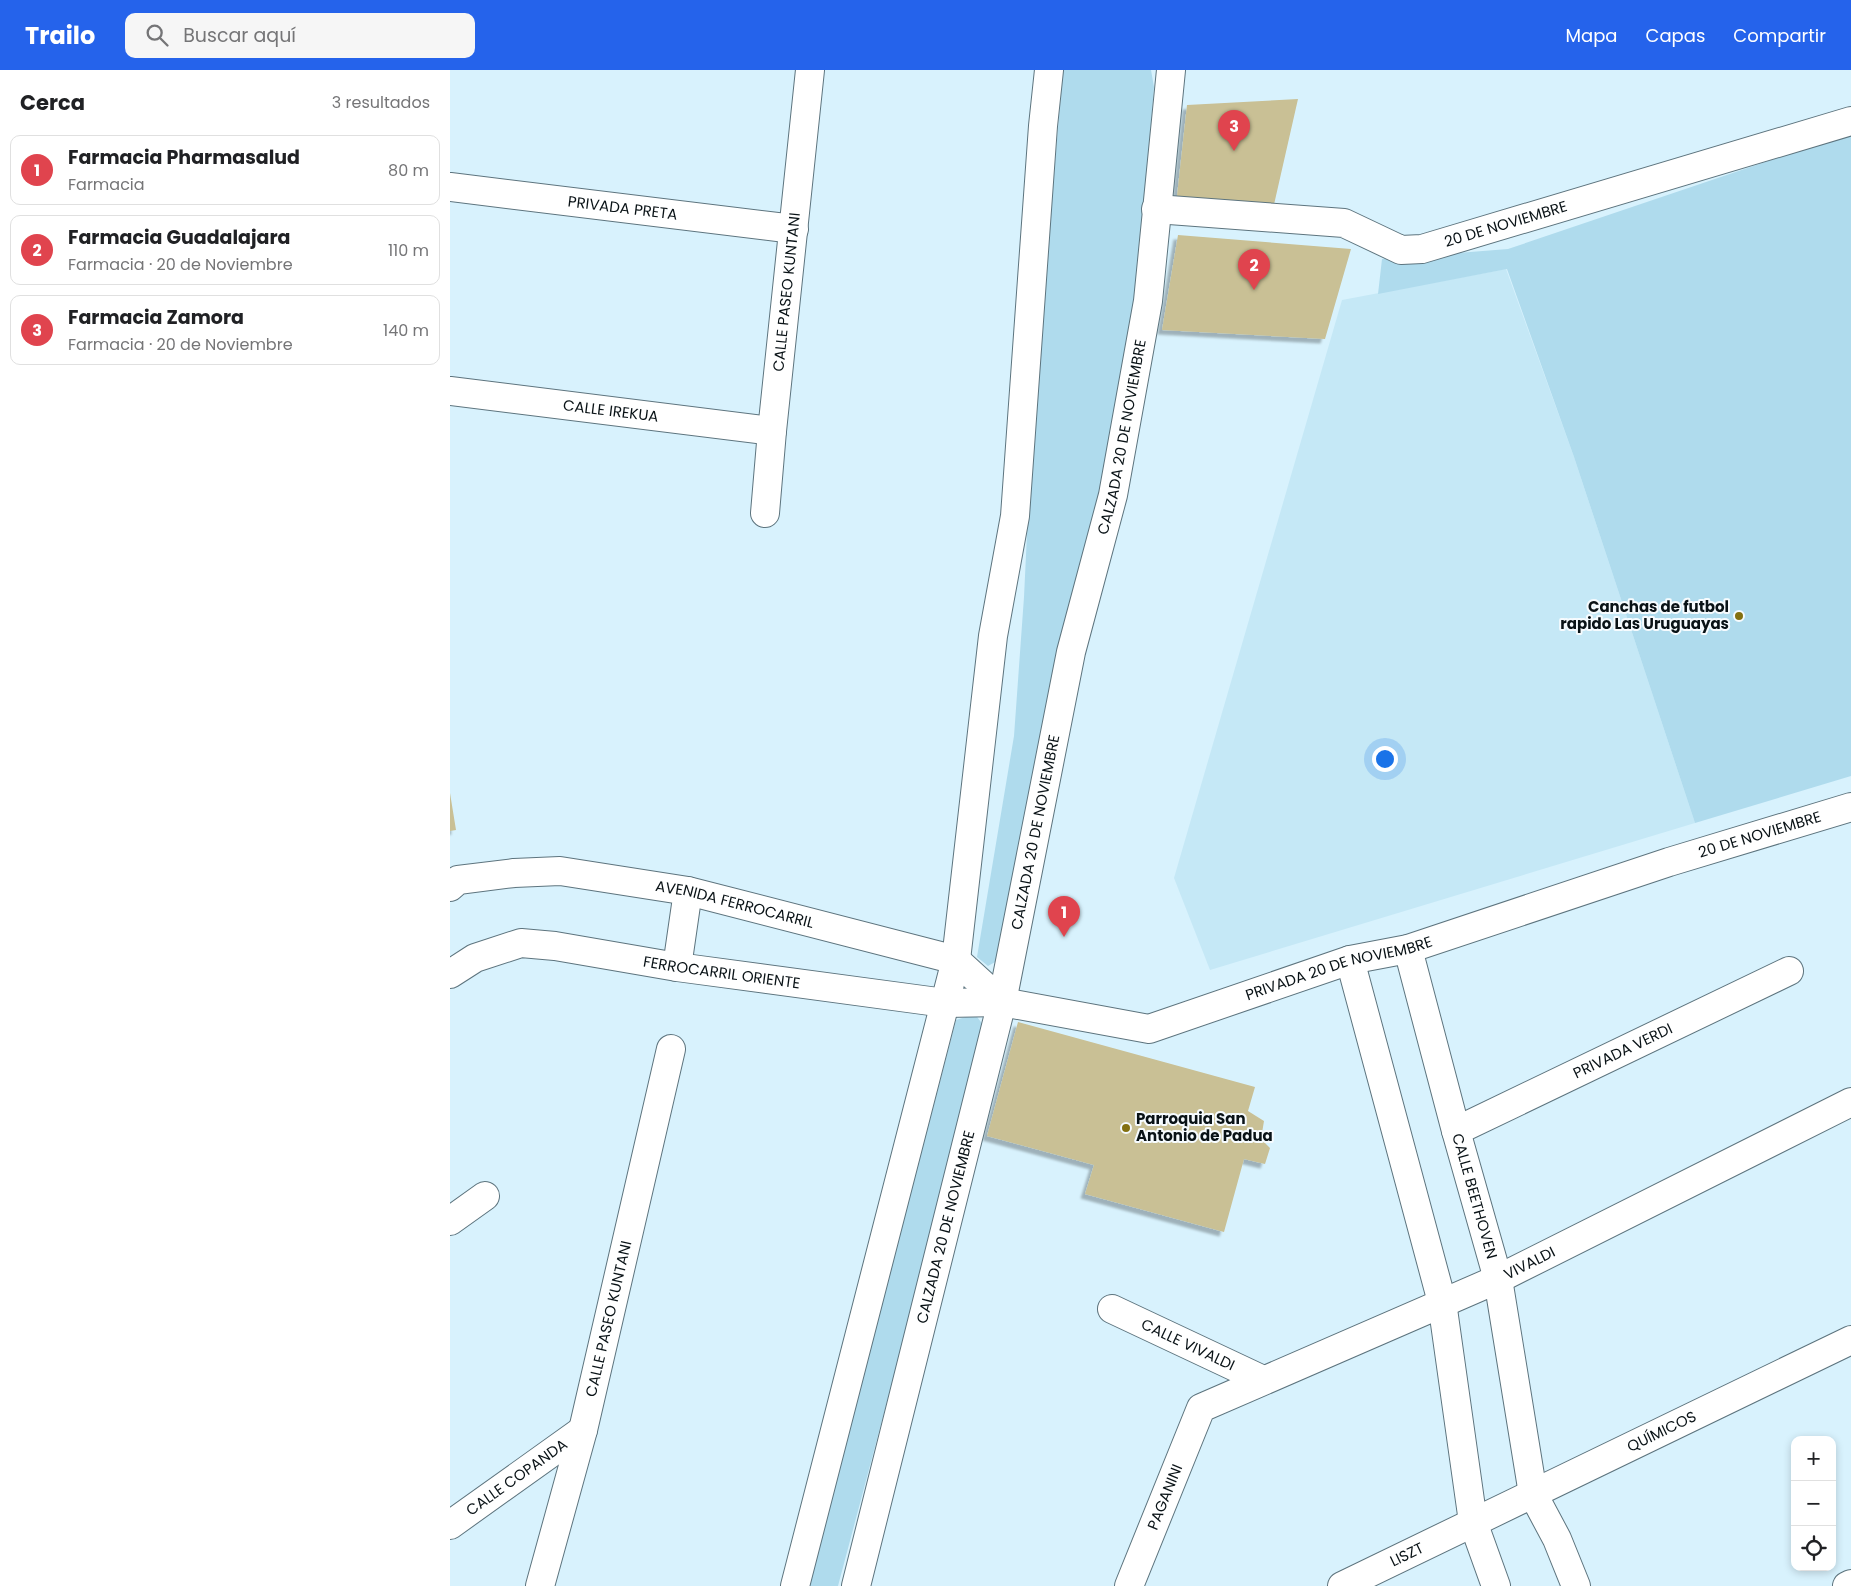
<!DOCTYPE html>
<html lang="es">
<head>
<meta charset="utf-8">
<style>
	body { margin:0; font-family:Poppins,sans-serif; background:#f6f6f6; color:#202124 }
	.controls { position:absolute; right:15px; bottom:15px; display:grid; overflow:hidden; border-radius:10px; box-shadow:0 2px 8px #0003 }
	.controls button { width:45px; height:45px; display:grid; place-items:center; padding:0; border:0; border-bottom:1px solid #e0e0e0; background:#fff; color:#202124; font:25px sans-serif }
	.you { position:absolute; left:934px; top:688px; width:18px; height:18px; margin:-12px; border:4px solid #fff; border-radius:50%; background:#1a73e8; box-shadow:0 0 0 8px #1a73e833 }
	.badge { display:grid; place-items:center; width:32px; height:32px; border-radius:50%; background:#2563eb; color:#fff; font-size:16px; font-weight:700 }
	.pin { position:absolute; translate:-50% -41px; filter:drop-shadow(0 1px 2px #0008) }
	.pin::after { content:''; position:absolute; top:26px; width:18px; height:15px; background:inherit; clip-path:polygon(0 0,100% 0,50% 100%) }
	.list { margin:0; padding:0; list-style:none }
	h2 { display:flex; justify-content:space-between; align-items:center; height:65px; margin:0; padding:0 20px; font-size:21px }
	h2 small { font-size:16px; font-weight:400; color:#757577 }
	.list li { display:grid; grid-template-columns:32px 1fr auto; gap:15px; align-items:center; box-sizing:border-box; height:70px; margin:0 10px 10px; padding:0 10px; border:1px solid #e0e0e0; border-radius:10px }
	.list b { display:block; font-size:19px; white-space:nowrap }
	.list p { margin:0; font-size:16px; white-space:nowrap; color:#757577 }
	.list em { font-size:16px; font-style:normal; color:#757577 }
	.icon { flex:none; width:28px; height:28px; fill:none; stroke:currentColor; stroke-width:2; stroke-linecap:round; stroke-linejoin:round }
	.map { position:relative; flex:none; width:1401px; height:1516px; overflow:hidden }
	header { display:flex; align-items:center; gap:30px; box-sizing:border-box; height:70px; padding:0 25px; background:#2563eb; color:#fff }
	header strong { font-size:24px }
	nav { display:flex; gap:28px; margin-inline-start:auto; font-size:18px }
	.search { width:350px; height:45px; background:#f6f6f6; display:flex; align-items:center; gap:12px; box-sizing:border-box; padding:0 18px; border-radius:10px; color:#757577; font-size:19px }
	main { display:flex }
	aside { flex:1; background:#fff }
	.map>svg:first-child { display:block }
	.built { fill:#c5e8f6 }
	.park { fill:#afdbed }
	.building { fill:#c9c095; filter:url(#shadow) }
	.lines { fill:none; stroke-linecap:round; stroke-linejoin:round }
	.minor-casing { stroke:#5d747e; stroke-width:30 }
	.secondary-casing { stroke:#5d747e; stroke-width:30 }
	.minor { stroke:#fff; stroke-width:28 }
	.secondary { stroke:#fff; stroke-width:28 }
	.poi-dot { fill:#837010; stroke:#f6fbfe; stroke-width:2 }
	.labels { text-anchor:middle; stroke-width:4; stroke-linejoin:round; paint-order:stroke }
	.street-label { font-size:15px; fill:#091216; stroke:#f6fbfe }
	.poi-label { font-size:15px; font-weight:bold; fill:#091216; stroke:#f6fbfe; text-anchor:end }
</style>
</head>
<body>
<header>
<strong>Trailo</strong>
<div class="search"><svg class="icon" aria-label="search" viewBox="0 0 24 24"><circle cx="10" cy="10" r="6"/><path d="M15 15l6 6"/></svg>Buscar aquí</div>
<nav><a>Mapa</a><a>Capas</a><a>Compartir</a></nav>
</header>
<main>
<aside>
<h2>Cerca<small>3 resultados</small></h2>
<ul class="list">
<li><span class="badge" style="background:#e0444e">1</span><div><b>Farmacia Pharmasalud</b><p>Farmacia</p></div><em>80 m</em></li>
<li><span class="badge" style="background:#e0444e">2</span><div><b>Farmacia Guadalajara</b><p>Farmacia · 20 de Noviembre</p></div><em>110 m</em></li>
<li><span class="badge" style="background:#e0444e">3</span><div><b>Farmacia Zamora</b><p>Farmacia · 20 de Noviembre</p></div><em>140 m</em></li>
</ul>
</aside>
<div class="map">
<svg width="1401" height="1516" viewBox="0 0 1401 1516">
	<defs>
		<filter id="shadow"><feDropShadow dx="-4.5" dy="4.5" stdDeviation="1" flood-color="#0004"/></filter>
	</defs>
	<rect width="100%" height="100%" fill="#d8f2fd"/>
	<path class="built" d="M 1056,199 L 1124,387 L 1245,753 L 760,900 L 724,808 L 892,230 Z"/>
	<path class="park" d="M 613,0 L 701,0 L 704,17 L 683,278 L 635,484 L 554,887 L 538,896 L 527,887 L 564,666 L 574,527 L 582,360 Z
		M 1401,66 L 1401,706 L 1245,753 L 1124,387 L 1057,199 L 928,224 L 932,189 L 1058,179 L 1330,87 Z
		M 525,944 L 536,959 L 388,1516 L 358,1516 L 506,950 Z"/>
	<path class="building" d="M 848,29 L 823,139 L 727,126 L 737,35 Z
		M 728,165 L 901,179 L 875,269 L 712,260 Z
		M 0,723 L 6,760 L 0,761 Z
		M 568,952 L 805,1017 L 798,1041 L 814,1051 L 811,1069 L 820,1078 L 815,1094 L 794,1089 L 774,1162 L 635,1124 L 644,1095 L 537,1066 Z"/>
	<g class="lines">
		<defs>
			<g id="minor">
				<path id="s1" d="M 0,117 L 344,159"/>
				<path id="s2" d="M 706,139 L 894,153 L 951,180 L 972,179 L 1401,51"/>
				<path id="s3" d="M 0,321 L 322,361"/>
				<path id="s4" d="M 315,443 L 322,361 L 360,0"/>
				<path id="s5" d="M 958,879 L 1006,1061 L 1048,1209 L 1083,1424 L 1107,1469 L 1126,1516"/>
				<path d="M 900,890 L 992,1232 L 1023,1452 L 1046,1516"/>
				<path id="s6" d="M 552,932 L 699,959 L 900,890 L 958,879 L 1219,792 L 1401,737"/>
				<path id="s7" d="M 1006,1061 L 1339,901"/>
				<path d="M 0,1151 L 35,1126"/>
				<path id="s8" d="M 662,1239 L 813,1310"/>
				<path id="s9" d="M 0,1455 L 133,1360"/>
				<path id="s10" d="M 90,1516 L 133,1360 L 221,979"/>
				<path id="s11" d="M 679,1516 L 751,1338 L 1048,1209 L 1401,1032"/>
				<path id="s12" d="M 892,1516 L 1401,1270"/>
				<path d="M 1397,1516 L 1401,1514"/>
			</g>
			<g id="secondary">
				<path id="s13" d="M 0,817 L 8,810 L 64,803 L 110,801 L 238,821 L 506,890 L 552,932"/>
				<path d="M 227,897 L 238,821"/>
				<path id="s14" d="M 0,904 L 25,888 L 71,873 L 105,876 L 227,897 L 495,933 L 552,932"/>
				<path d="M 345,1516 L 506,890 L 543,566 L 565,446 L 593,56 L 599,0"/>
				<path id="s15" d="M 406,1516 L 552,932 L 621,582 L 663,425 L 698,231 L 721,0"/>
			</g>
		</defs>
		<use href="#minor" class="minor-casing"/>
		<use href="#secondary" class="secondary-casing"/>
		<use href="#minor" class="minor"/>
		<use href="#secondary" class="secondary"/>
	</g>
	<g class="poi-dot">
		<circle cx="1289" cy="546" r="5"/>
		<circle cx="676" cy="1058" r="5"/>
	</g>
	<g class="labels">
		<g class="street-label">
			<text dy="5" stroke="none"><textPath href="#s1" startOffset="174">PRIVADA PRETA</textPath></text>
			<text dy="5" stroke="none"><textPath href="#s2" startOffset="360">20 DE NOVIEMBRE</textPath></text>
			<text dy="5" stroke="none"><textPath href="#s4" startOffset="222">CALLE PASEO KUNTANI</textPath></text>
			<text dy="5" stroke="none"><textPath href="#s3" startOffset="162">CALLE IREKUA</textPath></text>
			<text dy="5" stroke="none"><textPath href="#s15" startOffset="1180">CALZADA 20 DE NOVIEMBRE</textPath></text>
			<text dy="5" stroke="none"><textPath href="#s15" startOffset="775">CALZADA 20 DE NOVIEMBRE</textPath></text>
			<text dy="5" stroke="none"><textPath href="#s6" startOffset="791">20 DE NOVIEMBRE</textPath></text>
			<text dy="5" stroke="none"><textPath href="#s13" startOffset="291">AVENIDA FERROCARRIL</textPath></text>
			<text dy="5" stroke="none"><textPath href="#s6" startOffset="349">PRIVADA 20 DE NOVIEMBRE</textPath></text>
			<text dy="5" stroke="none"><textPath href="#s14" startOffset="281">FERROCARRIL ORIENTE</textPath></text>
			<text dy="5" stroke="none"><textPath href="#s7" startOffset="185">PRIVADA VERDI</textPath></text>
			<text dy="5" stroke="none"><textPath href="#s5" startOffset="256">CALLE BEETHOVEN</textPath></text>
			<text dy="5" stroke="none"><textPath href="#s15" startOffset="370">CALZADA 20 DE NOVIEMBRE</textPath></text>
			<text dy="5" stroke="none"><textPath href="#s11" startOffset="551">VIVALDI</textPath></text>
			<text dy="5" stroke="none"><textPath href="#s10" startOffset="276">CALLE PASEO KUNTANI</textPath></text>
			<text dy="5" stroke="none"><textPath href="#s8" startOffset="84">CALLE VIVALDI</textPath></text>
			<text dy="5" stroke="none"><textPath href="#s12" startOffset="355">QUÍMICOS</textPath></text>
			<text dy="5" stroke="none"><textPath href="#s9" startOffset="82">CALLE COPANDA</textPath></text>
			<text dy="5" stroke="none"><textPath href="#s11" startOffset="96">PAGANINI</textPath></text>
			<text dy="5" stroke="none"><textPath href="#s12" startOffset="72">LISZT</textPath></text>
		</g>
		<g class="poi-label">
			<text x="1279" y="542">Canchas de futbol<tspan x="1279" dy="17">rapido Las Uruguayas</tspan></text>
			<text x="686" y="1054" text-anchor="start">Parroquia San<tspan x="686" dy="17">Antonio de Padua</tspan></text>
		</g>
	</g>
</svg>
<div class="controls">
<button>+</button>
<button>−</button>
<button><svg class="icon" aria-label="locate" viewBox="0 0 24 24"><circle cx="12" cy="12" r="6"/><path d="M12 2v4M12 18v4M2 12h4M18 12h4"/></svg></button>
</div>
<div class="you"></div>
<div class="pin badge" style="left:614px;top:867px;background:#e0444e">1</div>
<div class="pin badge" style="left:804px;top:220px;background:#e0444e">2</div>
<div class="pin badge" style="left:784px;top:81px;background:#e0444e">3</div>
</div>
</main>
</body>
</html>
